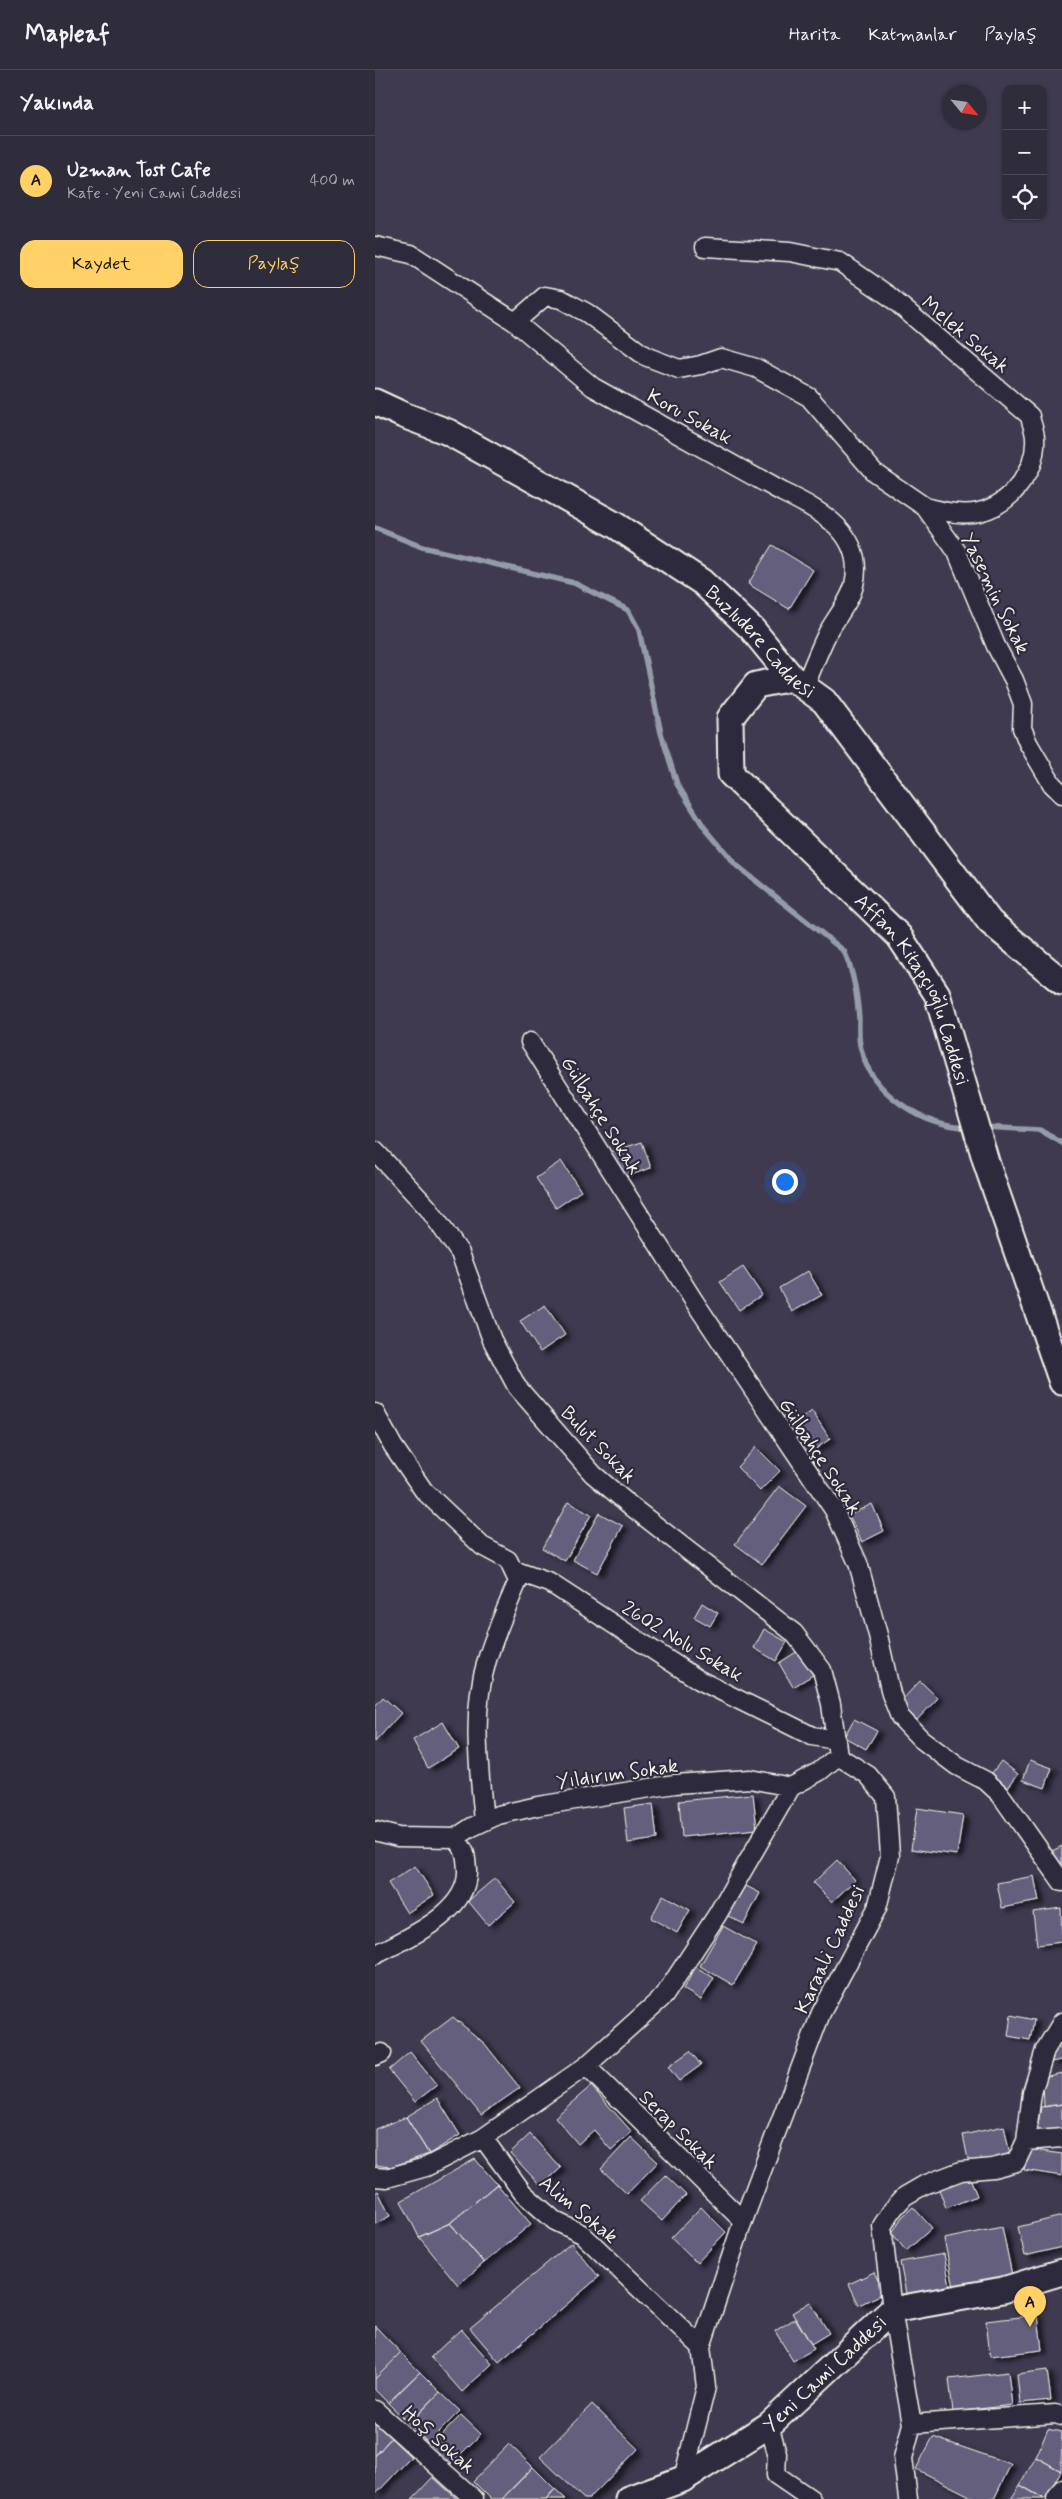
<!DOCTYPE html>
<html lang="tr">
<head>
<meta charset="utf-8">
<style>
	body { margin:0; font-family:Mynerve,sans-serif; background:#373443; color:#f1f3f6 }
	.controls { position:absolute; right:15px; top:15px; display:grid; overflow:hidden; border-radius:10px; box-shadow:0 1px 4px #0004 }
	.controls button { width:45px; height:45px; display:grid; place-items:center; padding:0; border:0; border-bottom:1px solid #4a4856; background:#2f2c3c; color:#f1f3f6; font:25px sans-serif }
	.compass { position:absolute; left:567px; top:15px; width:45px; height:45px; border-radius:50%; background:#2f2c3c; box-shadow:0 1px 4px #0004; rotate:119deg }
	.you { position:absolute; left:409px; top:1111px; width:18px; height:18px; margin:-12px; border:4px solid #fff; border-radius:50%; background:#1a73e8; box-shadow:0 0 0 8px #1a73e833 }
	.badge { display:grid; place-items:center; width:32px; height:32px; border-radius:50%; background:#ffd166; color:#111; font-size:16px; font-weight:700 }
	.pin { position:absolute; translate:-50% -41px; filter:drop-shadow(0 1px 2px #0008) }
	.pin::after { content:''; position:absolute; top:26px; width:18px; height:15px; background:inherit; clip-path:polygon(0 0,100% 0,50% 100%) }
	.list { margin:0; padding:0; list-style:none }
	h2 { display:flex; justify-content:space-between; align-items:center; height:65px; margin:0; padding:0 20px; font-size:21px }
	h2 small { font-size:16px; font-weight:400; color:#a7a7af }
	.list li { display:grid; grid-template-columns:32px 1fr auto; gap:15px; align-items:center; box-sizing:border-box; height:90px; padding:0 20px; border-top:1px solid #4a4856 }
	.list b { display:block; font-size:19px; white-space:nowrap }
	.list p { margin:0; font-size:16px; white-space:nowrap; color:#a7a7af }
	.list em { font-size:16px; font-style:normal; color:#a7a7af }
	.actions { display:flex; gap:10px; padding:15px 20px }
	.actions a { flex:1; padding:11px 0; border:1px solid #ffd166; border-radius:15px; text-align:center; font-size:18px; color:#ffd166 }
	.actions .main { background:#ffd166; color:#111 }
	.icon { flex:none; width:28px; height:28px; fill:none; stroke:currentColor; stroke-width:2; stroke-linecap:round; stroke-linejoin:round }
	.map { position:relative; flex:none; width:687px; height:2429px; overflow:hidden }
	header { display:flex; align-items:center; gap:30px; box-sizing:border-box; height:70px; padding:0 25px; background:#2f2c3c; border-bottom:1px solid #4a4856 }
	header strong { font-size:24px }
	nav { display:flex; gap:28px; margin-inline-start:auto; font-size:18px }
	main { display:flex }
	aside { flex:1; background:#2f2c3c }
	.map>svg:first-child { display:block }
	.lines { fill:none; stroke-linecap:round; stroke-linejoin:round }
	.stream { stroke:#959ca9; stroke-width:5.5 }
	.building { fill:#645f7d; stroke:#f4f1e8; filter:url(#shadow) }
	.street-casing { stroke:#f4f1e8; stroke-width:21 }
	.secondary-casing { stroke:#f4f1e8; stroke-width:29 }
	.street { stroke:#2f2a3d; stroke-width:18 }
	.secondary { stroke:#2f2a3d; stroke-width:25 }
	.labels { text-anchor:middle; stroke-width:4.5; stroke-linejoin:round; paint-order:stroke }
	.street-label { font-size:20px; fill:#f4f1e8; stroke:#2f2a3d }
</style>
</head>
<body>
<header>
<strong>Mapleaf</strong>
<nav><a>Harita</a><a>Katmanlar</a><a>Paylaş</a></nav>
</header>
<main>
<aside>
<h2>Yakında<small></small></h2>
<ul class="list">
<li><span class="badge">A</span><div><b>Uzman Tost Cafe</b><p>Kafe · Yeni Cami Caddesi</p></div><em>400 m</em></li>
</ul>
<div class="actions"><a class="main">Kaydet</a><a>Paylaş</a></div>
</aside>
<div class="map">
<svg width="687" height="2429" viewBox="0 0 687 2429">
	<defs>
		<filter id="shadow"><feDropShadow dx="5.5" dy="3" stdDeviation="2.5" flood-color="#0009"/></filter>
	</defs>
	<rect width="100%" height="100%" fill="#3f3a50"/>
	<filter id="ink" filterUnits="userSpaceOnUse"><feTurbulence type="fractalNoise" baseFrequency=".02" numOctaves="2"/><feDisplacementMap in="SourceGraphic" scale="10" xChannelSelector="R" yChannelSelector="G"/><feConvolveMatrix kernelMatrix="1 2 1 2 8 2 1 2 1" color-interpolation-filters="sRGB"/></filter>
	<g filter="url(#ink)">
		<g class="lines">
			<path class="stream" d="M 0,458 L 47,477 L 199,513 L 253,540 L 264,560 L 286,663 L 302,714 L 329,757 L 361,795 L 469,881 C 479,903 482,925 484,948 C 484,958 483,970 486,979 C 496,1024 550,1057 593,1057
				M 608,1057 L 665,1060 L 687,1073"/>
		</g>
		<path class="building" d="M 397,475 L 438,500 L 414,539 L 373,514 Z
			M 267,1072 L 276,1098 L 244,1109 L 235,1082 Z
			M 186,1091 L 206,1121 L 181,1138 L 161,1108 Z
			M 368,1197 L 387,1225 L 364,1240 L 345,1212 Z
			M 433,1201 L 447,1225 L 417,1242 L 404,1218 Z
			M 170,1235 L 190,1265 L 165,1282 L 145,1251 Z
			M 437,1341 L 455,1369 L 432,1385 L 414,1357 Z
			M 381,1377 L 405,1401 L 385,1421 L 362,1397 Z
			M 404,1416 L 431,1436 L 387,1494 L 360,1474 Z
			M 193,1432 L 216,1445 L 190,1491 L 167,1478 Z
			M 497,1434 L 509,1461 L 487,1472 L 474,1445 Z
			M 224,1443 L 248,1456 L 222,1503 L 198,1490 Z
			M 327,1533 L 343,1543 L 335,1556 L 319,1547 Z
			M 389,1559 L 412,1572 L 401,1591 L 379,1578 Z
			M 423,1581 L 438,1605 L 418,1617 L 404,1593 Z
			M 545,1611 L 563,1628 L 542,1650 L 524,1633 Z
			M 8,1627 L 26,1643 L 0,1672 L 0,1636 Z
			M 479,1649 L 502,1661 L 491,1679 L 469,1667 Z
			M 68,1652 L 84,1679 L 53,1698 L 38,1670 Z
			M 655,1690 L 677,1698 L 670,1718 L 648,1710 Z
			M 626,1691 L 643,1704 L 631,1720 L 614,1707 Z
			M 378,1724 L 382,1759 L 307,1767 L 304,1731 Z
			M 278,1734 L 282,1769 L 253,1773 L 249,1738 Z
			M 542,1738 L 588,1745 L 582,1785 L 536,1779 Z
			M 687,1776 L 687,1798 L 677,1781 Z
			M 462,1790 L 480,1810 L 457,1832 L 438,1813 Z
			M 40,1796 L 59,1825 L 32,1843 L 13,1813 Z
			M 659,1806 L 664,1831 L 627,1838 L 622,1813 Z
			M 120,1808 L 140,1832 L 113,1855 L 93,1831 Z
			M 367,1814 L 385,1823 L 369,1854 L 351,1845 Z
			M 288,1825 L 315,1840 L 302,1863 L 276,1848 Z
			M 686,1838 L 687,1872 L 662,1875 L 658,1842 Z
			M 348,1856 L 382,1875 L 358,1915 L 325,1896 Z
			M 321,1897 L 339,1908 L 326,1930 L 308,1919 Z
			M 636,1945 L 659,1950 L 655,1970 L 633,1966 Z
			M 78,1947 L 110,1974 L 145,2018 L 106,2045 L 46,1971 Z
			M 687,1978 L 687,1990 L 676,1992 L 674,1979 Z
			M 315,1981 L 326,1995 L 304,2011 L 293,1997 Z
			M 35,1982 L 62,2015 L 40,2032 L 14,2000 Z
			M 687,2003 L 687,2034 L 669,2037 L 668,2007 Z
			M 216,2016 L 257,2062 L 236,2080 L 219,2060 L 203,2074 L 180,2047 Z
			M 62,2028 L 85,2065 L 54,2084 L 31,2047 Z
			M 687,2034 L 687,2062 L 661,2065 L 666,2037 Z
			M 31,2047 L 54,2084 L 15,2097 L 0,2095 L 0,2059 Z
			M 629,2056 L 635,2085 L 594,2094 L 588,2065 Z
			M 155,2064 L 186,2098 L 166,2116 L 135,2083 Z
			M 256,2067 L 283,2092 L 252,2124 L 226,2099 Z
			M 652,2079 L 687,2084 L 687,2106 L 649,2100 Z
			M 100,2089 L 122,2114 L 75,2153 L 44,2167 L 26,2131 Z
			M 290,2105 L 311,2125 L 287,2151 L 265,2131 Z
			M 594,2105 L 602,2126 L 571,2138 L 563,2117 Z
			M 122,2114 L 156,2154 L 109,2193 L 75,2153 Z
			M 3,2121 L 15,2146 L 0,2154 L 0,2123 Z
			M 326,2137 L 351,2162 L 322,2193 L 296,2168 Z
			M 538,2137 L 557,2158 L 531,2181 L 517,2163 L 527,2147 Z
			M 687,2146 L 687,2177 L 650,2186 L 643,2157 Z
			M 75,2153 L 109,2193 L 83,2215 L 44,2167 Z
			M 627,2157 L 637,2205 L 579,2217 L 569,2169 Z
			M 196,2173 L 224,2207 L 124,2292 L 95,2258 Z
			M 569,2184 L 576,2221 L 532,2229 L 525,2192 Z
			M 499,2202 L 509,2223 L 484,2235 L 474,2214 Z
			M 435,2232 L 454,2263 L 436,2274 L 417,2243 Z
			M 663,2245 L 667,2280 L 615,2286 L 611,2251 Z
			M 421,2248 L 439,2279 L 418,2291 L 400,2261 Z
			M 0,2256 L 26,2283 L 0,2309 Z
			M 86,2259 L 117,2294 L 87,2322 L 56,2287 Z
			M 26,2283 L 45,2302 L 13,2333 L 0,2320 L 0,2309 Z
			M 672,2300 L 676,2330 L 645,2333 L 642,2304 Z
			M 45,2302 L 65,2322 L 34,2354 L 13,2333 Z
			M 633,2302 L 637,2335 L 578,2342 L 574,2309 Z
			M 65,2322 L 85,2341 L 53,2373 L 34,2354 Z
			M 217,2334 L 263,2379 L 214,2429 L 209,2429 L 165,2387 Z
			M 86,2345 L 106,2364 L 74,2396 L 55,2377 Z
			M 0,2353 L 16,2368 L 0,2386 Z
			M 673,2359 L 687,2362 L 686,2401 L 661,2387 Z
			M 558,2367 L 636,2394 L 619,2429 L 601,2429 L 541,2399 Z
			M 16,2368 L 36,2387 L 0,2425 L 0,2386 Z
			M 134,2374 L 158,2397 L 127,2429 L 116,2429 L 98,2411 Z
			M 661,2387 L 686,2401 L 670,2429 L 645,2415 Z
			M 158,2397 L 180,2419 L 171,2429 L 127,2429 Z
			M 58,2407 L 81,2428 L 80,2429 L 37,2429 Z
			M 645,2415 L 669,2429 L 636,2429 Z
			M 180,2419 L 191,2429 L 171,2429 Z"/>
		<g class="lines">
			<defs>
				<path id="street" d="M 0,176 L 36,184 L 140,252 L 218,317 L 407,422 C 445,440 491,464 479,515 C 475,532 459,550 451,566 C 443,583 436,601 429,618
					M 330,177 L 415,182 L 465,192 L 514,226 L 655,346 C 656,353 660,361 660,368 C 662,401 635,435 604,442 C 586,446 567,441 550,437
					M 140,252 L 170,226 L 186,229 L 212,243 L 270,286 L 304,299 L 326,295 L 346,288 L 381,298 L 434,327 L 499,402 L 550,437 L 582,482 L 621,576 L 639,610 L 648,634 L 647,658 L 653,673 L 677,714 L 687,724
					M 155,972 L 319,1231 L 459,1440 L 483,1493 L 503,1565 L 516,1624 L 525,1647 L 546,1669 L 582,1696 L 611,1711 L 625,1724 L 687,1812
					M 0,1081 L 53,1138 L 85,1183 L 117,1270 L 142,1317 L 218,1404 L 257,1437 L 419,1563 L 447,1600 L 456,1634 L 463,1686
					M 0,1343 L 18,1376 L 49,1421 L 107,1476 L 133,1490 L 143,1511 C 132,1537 120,1563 112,1590 C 96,1642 104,1698 109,1751
					M 138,1500 L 175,1513 L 324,1610 L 437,1666 L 461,1670
					M 0,1761 L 23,1767 L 80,1768 C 91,1781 91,1784 92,1800 C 94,1843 32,1868 0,1885
					M 80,1768 L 97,1757 L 123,1745 L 163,1736 L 300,1714 L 375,1709 L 416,1717
					M 0,1986 L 7,1983
					M 211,1996 L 368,2151
					M 108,2068 L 148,2123 L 180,2151 L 207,2164 L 326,2277
					M 651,2071 L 687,2068
					M 0,2107 L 12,2108 L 51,2097 L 108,2068 L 211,1996 L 289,1926 L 342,1845 L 416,1717 L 445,1701 L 463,1686 L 493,1705 L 511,1727 L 515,1786 L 502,1838 L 446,1943 L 368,2151 L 326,2277 L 331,2317 L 308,2409
					M 0,2340 L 99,2429
					M 537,2354 L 680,2344 L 687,2346
					M 394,2355 L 402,2383 L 401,2405 L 436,2429
					M 533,2429 L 528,2388 L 537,2354 L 517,2240 L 507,2156 L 518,2139 L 530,2126 L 549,2115 L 586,2101 L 618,2098 L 641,2092 L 651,2071 L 657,2023 L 670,1980 L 687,1952
					M 681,2429 L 687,2419"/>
				<g id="secondary">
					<path id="s1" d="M 0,332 L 28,345 L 73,362 L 240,455 L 327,512 L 377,559 L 417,608 L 449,631 L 615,852 L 687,912"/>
					<path id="s2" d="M 417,608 L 381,615 L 355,648 L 356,704 L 524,866 L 562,924 L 612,1095 L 687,1312"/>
					<path id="s3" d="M 253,2429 L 308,2409 L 394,2355 L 517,2240 L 628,2220 L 687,2202"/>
				</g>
			</defs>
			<use href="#street" class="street-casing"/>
			<use href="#secondary" class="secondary-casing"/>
			<use href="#street" class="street"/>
			<use href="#secondary" class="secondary"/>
		</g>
	</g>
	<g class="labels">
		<g class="street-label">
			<text transform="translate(591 264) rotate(40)" y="7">Melek Sokak</text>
			<text transform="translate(315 346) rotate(29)" y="7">Koru Sokak</text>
			<text transform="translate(621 523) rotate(64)" y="7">Yasemin Sokak</text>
			<text dy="7" stroke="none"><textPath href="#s1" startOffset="458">Buzludere Caddesi</textPath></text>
			<text dy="7" stroke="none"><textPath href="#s2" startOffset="422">Affan Kitapçıoğlu Caddesi</textPath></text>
			<text transform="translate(227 1045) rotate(58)" y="7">Gülbahçe Sokak</text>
			<text transform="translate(224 1374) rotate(46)" y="7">Bulut Sokak</text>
			<text transform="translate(446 1386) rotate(57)" y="7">Gülbahçe Sokak</text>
			<text transform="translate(308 1571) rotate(31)" y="7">2602 Nolu Sokak</text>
			<text transform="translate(242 1703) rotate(-8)" y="7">Yıldırım Sokak</text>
			<text transform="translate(454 1879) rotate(-65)" y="7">Karaali Caddesi</text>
			<text transform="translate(304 2059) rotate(45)" y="7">Serap Sokak</text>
			<text transform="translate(204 2139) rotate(39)" y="7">Alim Sokak</text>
			<text dy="7" stroke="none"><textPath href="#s3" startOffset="236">Yeni Cami Caddesi</textPath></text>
			<text transform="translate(64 2369) rotate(42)" y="7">Hoş Sokak</text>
		</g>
	</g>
</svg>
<div class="controls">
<button>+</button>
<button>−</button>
<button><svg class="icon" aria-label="locate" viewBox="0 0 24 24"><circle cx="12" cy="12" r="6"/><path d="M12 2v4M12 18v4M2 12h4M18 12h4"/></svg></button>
</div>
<svg class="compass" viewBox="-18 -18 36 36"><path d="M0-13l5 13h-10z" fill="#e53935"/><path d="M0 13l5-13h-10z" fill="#a7a7af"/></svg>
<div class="you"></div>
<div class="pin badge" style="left:655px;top:2257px">A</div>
</div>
</main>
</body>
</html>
